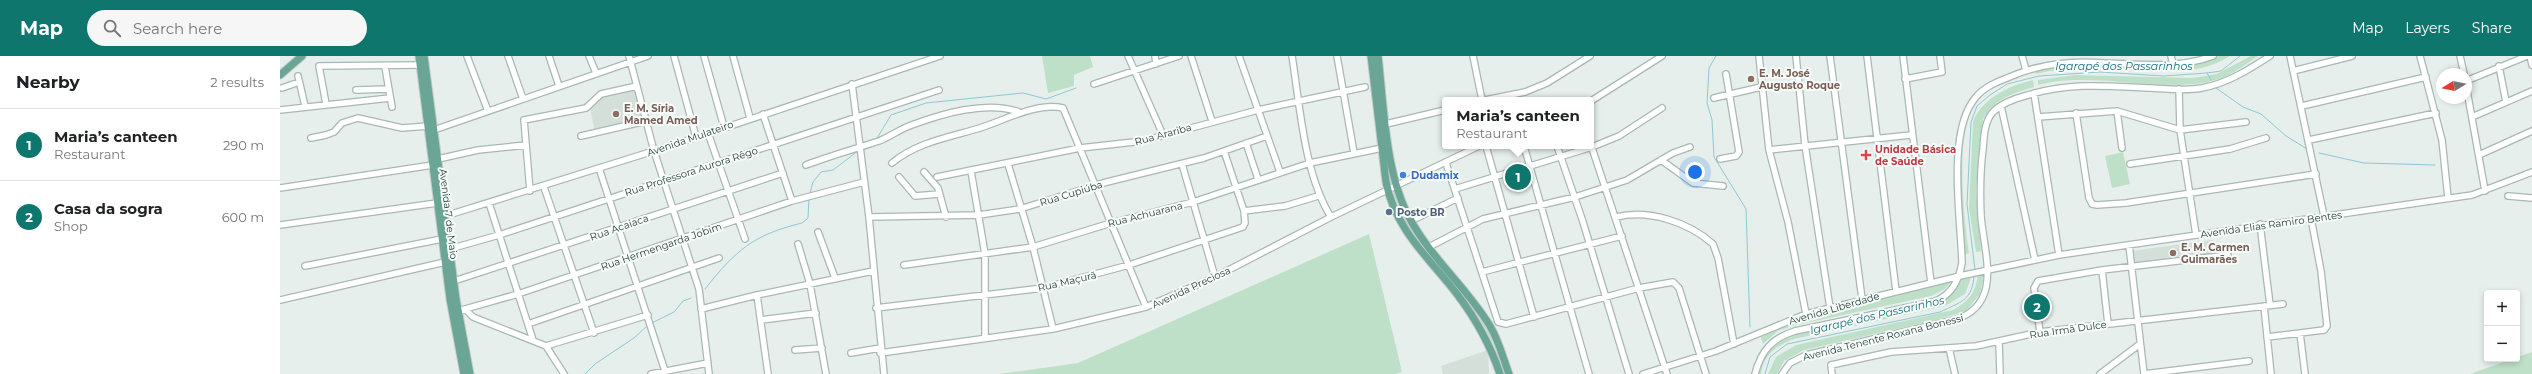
<!DOCTYPE html>
<html lang="en">
<head>
<meta charset="utf-8">
<style>
	body { margin:0; font-family:Montserrat,sans-serif; background:#f6f6f6; color:#202124 }
	.controls { position:absolute; right:12px; bottom:12px; display:grid; overflow:hidden; border-radius:4px; box-shadow:0 2px 6px #0003 }
	.controls button { width:36px; height:36px; display:grid; place-items:center; padding:0; border:0; border-bottom:1px solid #e0e0e0; background:#fff; color:#202124; font:20px sans-serif }
	.compass { position:absolute; left:2156px; top:12px; width:36px; height:36px; border-radius:50%; background:#fff; box-shadow:0 2px 6px #0003; rotate:260deg }
	.you { position:absolute; left:1415px; top:116px; width:14px; height:14px; margin:-10px; border:3px solid #fff; border-radius:50%; background:#1a73e8; box-shadow:0 0 0 6px #1a73e833 }
	.badge { display:grid; place-items:center; width:26px; height:26px; border-radius:50%; background:#0f766e; color:#fff; font-size:13px; font-weight:700 }
	.pin { position:absolute; translate:-50% -50%; border:2px solid #fff; box-shadow:0 1px 4px #0006 }
	.popup { position:absolute; left:1162px; top:41px; width:152px; height:52px; box-sizing:border-box; display:grid; place-content:center; border-radius:4px; background:#fff; filter:drop-shadow(0 1px 3px #0005); font-size:13px; white-space:nowrap; color:#757577 }
	.popup b { font-size:15px; color:#202124 }
	.popup::after { content:''; position:absolute; left:50%; top:100%; margin-left:-8px; border:8px solid transparent; border-top-color:#fff }
	.list { margin:0; padding:0; list-style:none }
	h2 { display:flex; justify-content:space-between; align-items:center; height:52px; margin:0; padding:0 16px; font-size:17px }
	h2 small { font-size:13px; font-weight:400; color:#757577 }
	.list li { display:grid; grid-template-columns:26px 1fr auto; gap:12px; align-items:center; box-sizing:border-box; height:72px; padding:0 16px; border-top:1px solid #e0e0e0 }
	.list b { display:block; font-size:15px; white-space:nowrap }
	.list p { margin:0; font-size:13px; white-space:nowrap; color:#757577 }
	.list em { font-size:13px; font-style:normal; color:#757577 }
	.icon { flex:none; width:22px; height:22px; fill:none; stroke:currentColor; stroke-width:2; stroke-linecap:round; stroke-linejoin:round }
	.map { position:relative; flex:none; width:2252px; height:318px; overflow:hidden }
	header { display:flex; align-items:center; gap:24px; box-sizing:border-box; height:56px; padding:0 20px; background:#0f766e; color:#fff }
	header strong { font-size:19px }
	nav { display:flex; gap:22px; margin-inline-start:auto; font-size:14px }
	.search { width:280px; height:36px; background:#f6f6f6; display:flex; align-items:center; gap:10px; box-sizing:border-box; padding:0 14px; border-radius:22px; color:#757577; font-size:15px }
	main { display:flex }
	aside { flex:1; background:#fff }
	.map>svg:first-child { display:block }
	.built { fill:#d4dfda }
	.green { fill:#bfe0c8 }
	.lines { fill:none; stroke-linecap:round; stroke-linejoin:round }
	.stream { stroke:#8ec9d4; stroke-width:1 }
	.minor-casing { stroke:#a8b8b2; stroke-width:8 }
	.major-casing { stroke:#c2cac8; stroke-width:9 }
	.minor { stroke:#fff; stroke-width:5.5 }
	.major { stroke:#6aa596; stroke-width:7 }
	.education-dot { fill:#8d6e63; stroke:#f7fbf9; stroke-width:1.5 }
	.health-dot { fill:#e0444e; stroke:#f7fbf9; stroke-width:1.5 }
	.shop-dot { fill:#3f7fe0; stroke:#f7fbf9; stroke-width:1.5 }
	.service-dot { fill:#5c6f8a; stroke:#f7fbf9; stroke-width:1.5 }
	.labels { text-anchor:middle; stroke-width:4; stroke-linejoin:round; paint-order:stroke }
	.education-label { font-size:10px; font-weight:bold; fill:#785e54; stroke:#f7fbf9; text-anchor:start }
	.street-label { font-size:10px; fill:#24423a; stroke:#f7fbf9 }
	.health-label { font-size:10px; font-weight:bold; fill:#be3a42; stroke:#f7fbf9; text-anchor:start }
	.shop-label { font-size:10px; font-weight:bold; fill:#366cbe; stroke:#f7fbf9; text-anchor:start }
	.service-label { font-size:10px; font-weight:bold; fill:#4e5e75; stroke:#f7fbf9; text-anchor:start }
	.water-label { font-size:11px; font-style:italic; fill:#1c6f80; stroke:#f7fbf9 }
</style>
</head>
<body>
<header>
<strong>Map</strong>
<div class="search"><svg class="icon" aria-label="search" viewBox="0 0 24 24"><circle cx="10" cy="10" r="6"/><path d="M15 15l6 6"/></svg>Search here</div>
<nav><a>Map</a><a>Layers</a><a>Share</a></nav>
</header>
<main>
<aside>
<h2>Nearby<small>2 results</small></h2>
<ul class="list">
<li><span class="badge">1</span><div><b>Maria’s canteen</b><p>Restaurant</p></div><em>290 m</em></li>
<li><span class="badge">2</span><div><b>Casa da sogra</b><p>Shop</p></div><em>600 m</em></li>
</ul>
</aside>
<div class="map">
<svg width="2252" height="318" viewBox="0 0 2252 318">
	<rect width="100%" height="100%" fill="#e6efeb"/>
	<path class="built" d="M 355,32 L 362,65 L 315,76 L 310,52 L 323,38 Z
		M 1933,184 L 1935,199 L 1854,208 L 1851,195 Z
		M 1208,294 L 1209,318 L 1163,318 L 1161,310 Z"/>
	<path class="green" d="M 762,0 L 810,0 L 813,11 L 794,19 L 794,30 L 768,37 Z
		M 1935,0 L 1950,0 C 1907,27 1852,11 1805,11 C 1788,12 1772,14 1756,18 L 1755,12 L 1778,8 L 1875,10 Z
		M 1971,0 L 1978,0 C 1967,7 1956,16 1944,21 C 1892,42 1817,13 1758,29 L 1758,24 L 1795,19 L 1913,22 L 1937,18 Z
		M 1751,13 L 1752,16 C 1732,22 1709,28 1696,46 C 1674,74 1684,163 1689,197 L 1684,199 L 1679,129 L 1686,57 L 1707,32 Z
		M 1753,24 L 1754,31 C 1733,37 1715,43 1703,63 L 1696,134 L 1701,195 L 1696,196 L 1689,152 L 1693,65 C 1704,41 1729,30 1753,24 Z
		M 1843,96 L 1850,128 L 1832,132 L 1825,100 Z
		M 1113,138 L 1115,138 L 1136,179 L 1198,254 L 1217,289 L 1216,293 L 1198,260 L 1134,182 Z
		M 1089,178 L 1122,316 L 1116,318 L 719,318 L 798,307 Z
		M 1698,218 L 1704,218 L 1700,238 L 1686,255 L 1656,264 L 1524,294 L 1504,305 L 1497,318 L 1488,318 L 1496,301 L 1516,289 L 1673,254 C 1689,245 1696,236 1698,218 Z
		M 1692,219 L 1685,238 L 1665,250 L 1514,283 C 1496,290 1484,298 1481,318 L 1476,318 C 1484,296 1491,287 1512,278 L 1635,251 L 1672,236 L 1680,221 Z
		M 1669,223 L 1671,226 L 1665,233 L 1651,240 L 1512,270 L 1498,275 L 1483,288 L 1480,279 L 1526,259 Z
		M 2252,296 L 2252,318 L 2190,318 Z"/>
	<g class="lines">
		<path class="stream" d="M 1436,0 L 1429,12 L 1427,47 L 1432,64 L 1434,101 L 1466,153 L 1470,271
			M 1927,17 L 1931,24
			M 1936,32 L 1963,51 L 1981,58 L 2006,80 L 2027,93
			M 596,84 L 611,59 L 646,47 L 743,37 L 766,43 L 796,32
			M 583,94 L 593,90
			M 2039,97 L 2084,107 L 2155,109
			M 530,137 L 533,126 L 541,116 L 553,114 L 578,95
			M 1695,214 L 1687,148 L 1691,66 L 1697,50 L 1710,39 L 1727,28 L 1759,20 L 1820,16 L 1884,20 L 1927,17 L 1941,15 L 1960,0
			M 425,233 C 456,194 473,179 522,167 L 528,162 L 529,142
			M 372,267 L 394,256 L 403,245 L 411,242
			M 305,318 L 315,308 L 354,282 L 368,269
			M 1485,318 L 1490,301 L 1507,288 L 1660,256 C 1681,246 1693,244 1694,219"/>
		<defs>
			<path id="minor" d="M 187,0 L 208,55
				M 228,0 L 243,43
				M 269,0 L 279,30
				M 309,0 L 316,17
				M 349,0 L 374,95 L 419,233 L 429,318
				M 394,0 L 416,81
				M 424,0 L 444,71
				M 453,0 L 470,62
				M 848,0 L 883,79
				M 875,0 L 876,8
				M 911,0 L 932,65
				M 959,0 L 1000,116
				M 1012,0 C 1020,50 1024,118 1051,161
				M 1057,0 L 1074,97
				M 1193,0 L 1202,44
				M 1479,0 L 1489,94 L 1508,166 L 1526,258
				M 1516,0 L 1525,89 L 1550,252
				M 1550,0 L 1582,243
				M 1587,0 L 1616,235
				M 1623,0 L 1651,227
				M 1742,0 L 1746,14
				M 1891,0 L 1893,8
				M 2010,0 L 2044,160
				M 2140,0 L 2162,84 L 2168,142
				M 2180,0 L 2184,18
				M 2250,0 L 2252,9
				M 2219,10 L 2226,46
				M 105,11 L 112,51
				M 2013,15 L 2072,0
				M 18,20 L 25,50
				M 1625,23 L 1662,16 L 1660,0
				M 2186,25 L 2247,0
				M 572,28 L 589,161 L 604,318
				M 814,28 L 899,0
				M 2186,29 L 2205,135
				M 2,32 L 19,26
				M 1899,33 L 1900,74 L 1916,179
				M 76,34 L 109,33
				M 1754,37 L 1779,199
				M 1434,42 L 1481,31
				M 1205,44 L 1245,36 L 1267,27 L 1310,0
				M 1311,45 L 1382,0
				M 46,48 L 39,10 L 140,9
				M 1721,50 L 1755,204
				M 2022,50 L 2146,21
				M 0,54 L 110,42
				M 1837,55 L 1842,92
				M 1796,57 L 1809,142 L 1812,148 L 1817,149 L 1846,147 L 2036,118
				M 483,58 L 512,145
				M 1758,61 L 1837,55 L 1900,74 L 1966,66
				M 2192,61 L 2252,35
				M 1106,68 L 1165,54
				M 151,75 L 368,0
				M 428,77 L 465,183
				M 301,80 L 366,65
				M 31,82 L 46,79 L 54,76 L 62,67 L 78,62 L 122,72 L 148,70
				M 2029,84 L 2156,57
				M 966,87 L 978,123
				M 1311,89 L 1387,318
				M 1206,90 L 1254,261
				M 1244,90 L 1309,318
				M 1277,90 L 1303,166 L 1349,318
				M 1489,94 L 1631,79
				M 2199,99 L 2252,75
				M 158,103 L 198,94 L 246,89
				M 1440,103 L 1456,100 L 1459,96 L 1446,18
				M 1381,104 L 1413,127 L 1443,130
				M 612,107 C 637,86 670,81 700,72 C 725,64 757,46 783,52 L 866,251
				M 1166,107 L 1218,266 L 1226,268 L 1359,232 L 1393,226 L 1399,232 L 1426,318
				M 728,108 L 753,191 L 773,273
				M 902,108 L 935,221
				M 1850,108 L 1950,93 L 1986,82
				M 526,109 C 550,100 575,93 599,85 C 609,81 619,74 629,70 C 661,58 706,44 739,56
				M 319,112 L 385,315
				M 691,115 L 705,198 L 705,282
				M 644,116 L 658,132 L 666,161
				M 619,121 L 635,140 L 659,138
				M 657,121 L 800,92 L 863,85 L 978,54 L 1085,31
				M 264,131 L 314,277
				M 0,132 L 153,109
				M 1175,133 L 1312,91 L 1339,80 L 1382,52
				M 250,135 L 244,64 L 306,52 L 321,38 L 357,30
				M 2228,140 L 2252,142
				M 209,147 L 253,284
				M 964,155 L 1005,150 L 1038,140
				M 162,161 L 396,88 L 660,0
				M 589,161 L 699,159 L 740,153 L 823,127 L 924,102 L 987,80
				M 1336,161 C 1369,153 1408,166 1433,188 L 1438,202 L 1454,288
				M 1137,162 L 1178,142
				M 1980,168 L 1990,249
				M 0,169 L 157,147
				M 538,176 L 555,222
				M 518,188 L 530,228 L 546,318
				M 1849,189 L 1864,318
				M 1149,191 L 1203,163 L 1295,141 L 1347,124 L 1393,97 L 1410,91
				M 166,194 L 219,179 L 659,34
				M 624,209 L 753,191 L 831,167 L 913,146 L 1030,107 L 1102,92
				M 25,210 L 162,183
				M 1822,214 L 1828,268
				M 1202,216 L 1342,180
				M 174,225 L 503,117
				M 477,239 L 488,318
				M 0,244 L 165,206
				M 1984,250 L 1991,318
				M 596,252 L 763,232 L 849,209 L 963,171 L 965,167 L 964,155 L 944,95
				M 421,253 L 477,239 L 593,215
				M 178,255 L 238,238 L 512,145 L 584,126
				M 187,255 L 193,261 L 266,290 L 284,318
				M 481,264 L 536,257
				M 248,268 L 439,202
				M 1760,276 L 1754,232 L 1758,225 L 1822,214 L 1948,199
				M 2020,277 L 2025,318
				M 1987,281 L 2044,274 L 2047,270 L 2041,215 L 2031,162
				M 1719,285 L 1720,318
				M 266,290 L 368,259
				M 1669,292 L 1675,318
				M 515,294 L 542,292
				M 571,297 L 600,292
				M 600,297 L 773,273 L 866,251 L 935,221 L 1051,161 L 1199,90
				M 371,318 L 428,307
				M 1363,318 L 1436,295 L 1526,258 L 1680,220 L 1779,199 L 2192,139 L 2252,116
				M 1475,318 C 1481,295 1492,282 1515,275 L 1653,246 C 1671,240 1679,225 1682,207 C 1681,164 1666,75 1696,41 C 1705,30 1719,25 1732,20 C 1763,7 1792,5 1824,7 C 1860,8 1898,13 1933,0
				M 1502,318 L 1510,307 L 1526,299 L 1674,264 C 1724,249 1704,198 1701,160 C 1700,137 1700,116 1703,93 C 1704,81 1704,66 1713,56 C 1722,47 1736,42 1748,39 C 1792,26 1826,30 1871,32 C 1888,33 1906,35 1922,32 C 1948,27 1968,14 1990,0
				M 1552,318 L 1551,309 L 1611,296 L 1696,290 L 1760,276 L 2003,248
				M 1820,318 L 1860,288
				M 1864,318 L 1969,305"/>
			<path id="major" d="M 139,0 L 170,243 L 184,318
				M 144,0 L 176,243 L 190,318
				M 1091,0 L 1106,126 C 1115,173 1149,202 1177,238 C 1196,263 1210,288 1220,318
				M 1098,0 C 1104,51 1105,118 1130,163 C 1151,202 1187,232 1210,270 C 1219,285 1223,302 1229,318
				M 0,19 L 22,0"/>
		</defs>
		<use href="#minor" class="minor-casing"/>
		<use href="#major" class="major-casing"/>
		<use href="#minor" class="minor"/>
		<use href="#major" class="major"/>
	</g>
	<g class="education-dot">
		<circle cx="1471" cy="23" r="4"/>
		<circle cx="336" cy="58" r="4"/>
		<circle cx="1893" cy="197" r="4"/>
	</g>
	<path class="health-dot" d="M1584 93h4v4h4v4h-4v4h-4v-4h-4v-4h4z"/>
	<circle class="shop-dot" cx="1123" cy="119" r="4"/>
	<circle class="service-dot" cx="1109" cy="156" r="4"/>
	<g class="labels">
		<g class="education-label">
			<text x="1479" y="21">E. M. José<tspan x="1479" dy="12">Augusto Roque</tspan></text>
			<text x="344" y="56">E. M. Síria<tspan x="344" dy="12">Mamed Amed</tspan></text>
			<text x="1901" y="195">E. M. Carmen<tspan x="1901" dy="12">Guimarães</tspan></text>
		</g>
		<g class="street-label">
			<text transform="translate(883 78) rotate(-15)" y="4">Rua Arariba</text>
			<text transform="translate(410 82) rotate(-19)" y="4">Avenida Mulateiro</text>
			<text transform="translate(411 115) rotate(-18)" y="4">Rua Professora Aurora Rêgo</text>
			<text transform="translate(791 137) rotate(-17)" y="4">Rua Cupiúba</text>
			<text transform="translate(169 158) rotate(83)" y="4">Avenida 7 de Maio</text>
			<text transform="translate(865 158) rotate(-14)" y="4">Rua Achuarana</text>
			<text transform="translate(1991 168) rotate(-8)" y="4">Avenida Elias Ramiro Bentes</text>
			<text transform="translate(339 171) rotate(-19)" y="4">Rua Acaiaca</text>
			<text transform="translate(381 190) rotate(-19)" y="4">Rua Hermengarda Jobim</text>
			<text transform="translate(787 225) rotate(-13)" y="4">Rua Maçurã</text>
			<text transform="translate(911 231) rotate(-25)" y="4">Avenida Preciosa</text>
			<text transform="translate(1554 252) rotate(-16)" y="4">Avenida Liberdade</text>
			<text transform="translate(1788 273) rotate(-8)" y="4">Rua Irmã Dulce</text>
			<text transform="translate(1603 281) rotate(-14)" y="4">Avenida Tenente Roxana Bonessi</text>
		</g>
		<g class="health-label">
			<text x="1595" y="97">Unidade Básica<tspan x="1595" dy="12">de Saúde</tspan></text>
		</g>
		<g class="shop-label">
			<text x="1131" y="123">Dudamix</text>
		</g>
		<g class="service-label">
			<text x="1117" y="160">Posto BR</text>
		</g>
		<g class="water-label">
			<text x="1844" y="14">Igarapé dos Passarinhos</text>
			<text transform="translate(1597 259) rotate(-13)" y="4">Igarapé dos Passarinhos</text>
		</g>
	</g>
</svg>
<div class="controls">
<button>+</button>
<button>−</button>
</div>
<svg class="compass" viewBox="-18 -18 36 36"><path d="M0-13l5 13h-10z" fill="#e53935"/><path d="M0 13l5-13h-10z" fill="#757577"/></svg>
<div class="you"></div>
<div class="pin badge" style="left:1238px;top:121px">1</div>
<div class="popup"><b>Maria’s canteen</b>Restaurant</div>
<div class="pin badge" style="left:1757px;top:251px">2</div>
</div>
</main>
</body>
</html>
